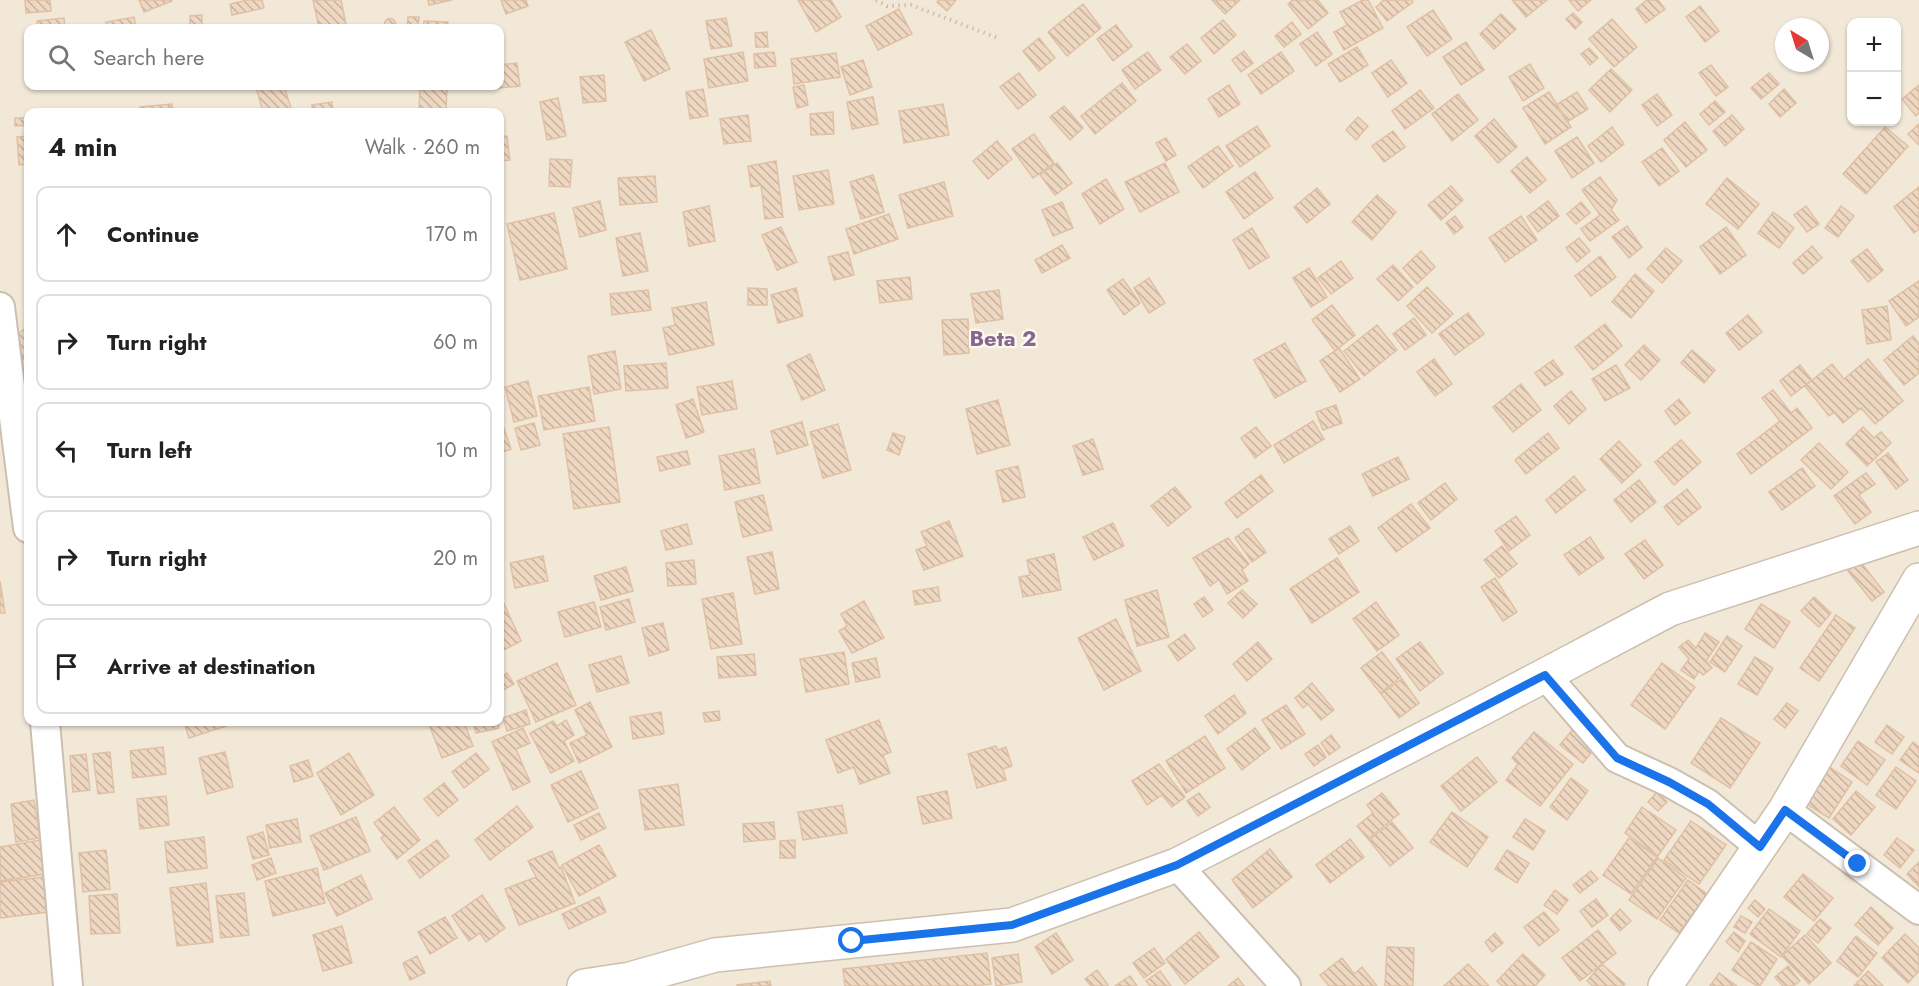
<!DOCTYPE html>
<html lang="en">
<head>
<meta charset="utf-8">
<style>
	body { margin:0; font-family:Jost,sans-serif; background:#f6f6f6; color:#222 }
	.controls { position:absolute; right:18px; top:18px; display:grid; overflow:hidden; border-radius:12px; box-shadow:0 2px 4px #0004 }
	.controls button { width:54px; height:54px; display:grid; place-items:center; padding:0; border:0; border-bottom:2px solid #e0e0e0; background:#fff; color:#222; font:30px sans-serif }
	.compass { position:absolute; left:1775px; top:18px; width:54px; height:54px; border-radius:50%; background:#fff; box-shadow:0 2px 4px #0004; rotate:322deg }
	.stop { position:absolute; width:18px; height:18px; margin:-14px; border:4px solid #1a73e8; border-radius:50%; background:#fff }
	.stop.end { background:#1a73e8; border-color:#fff; box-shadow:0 2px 6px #0008 }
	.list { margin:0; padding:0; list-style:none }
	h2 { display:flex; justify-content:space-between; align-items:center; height:78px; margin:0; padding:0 24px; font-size:26px }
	h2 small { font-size:20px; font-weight:400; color:#767676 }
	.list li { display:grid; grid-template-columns:39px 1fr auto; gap:18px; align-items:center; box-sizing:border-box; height:96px; margin:0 12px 12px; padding:0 12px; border:2px solid #e0e0e0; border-radius:12px }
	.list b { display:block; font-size:22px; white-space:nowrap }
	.list em { font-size:20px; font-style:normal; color:#767676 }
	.icon { flex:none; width:33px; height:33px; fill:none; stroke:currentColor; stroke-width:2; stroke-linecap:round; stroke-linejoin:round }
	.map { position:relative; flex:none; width:1919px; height:986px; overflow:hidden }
	.search { position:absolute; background:#fff; box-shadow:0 2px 4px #0004; left:24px; top:24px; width:480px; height:66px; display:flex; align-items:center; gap:15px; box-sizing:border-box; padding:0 21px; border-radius:12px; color:#767676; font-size:22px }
	.panel { position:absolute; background:#fff; box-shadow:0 2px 4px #0004; left:24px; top:108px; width:480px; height:618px; border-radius:12px }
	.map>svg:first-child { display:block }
	.residential { fill:#f2e8d8; fill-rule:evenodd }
	.building { fill:url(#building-back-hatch); stroke:#e0c0a4; stroke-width:1.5 }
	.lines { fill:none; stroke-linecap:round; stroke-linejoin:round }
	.minor-casing { stroke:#cdbfb0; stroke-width:32 }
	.tertiary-casing { stroke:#cdbfb0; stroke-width:36 }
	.path { stroke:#d4bca5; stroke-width:4; stroke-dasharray:1.5 4.5; stroke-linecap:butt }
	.minor { stroke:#fff; stroke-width:28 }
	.tertiary { stroke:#fff; stroke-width:33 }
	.route { stroke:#1a73e8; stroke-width:8 }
	.labels { text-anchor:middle; stroke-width:4.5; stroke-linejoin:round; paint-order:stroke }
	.district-label { font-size:22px; font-weight:bold; fill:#866690; stroke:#fef9ef }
</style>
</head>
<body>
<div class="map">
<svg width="1919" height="986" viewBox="0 0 1919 986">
	<defs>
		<pattern id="building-back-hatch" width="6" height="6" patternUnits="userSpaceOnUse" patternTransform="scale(1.5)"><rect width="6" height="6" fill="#efd8c2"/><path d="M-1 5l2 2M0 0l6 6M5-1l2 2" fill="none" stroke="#c6b2a0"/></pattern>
	</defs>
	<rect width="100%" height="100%" fill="#fbf6e9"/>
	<path class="residential" d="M 0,0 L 1919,0 L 1919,986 L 0,986 ZM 1852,22 L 1896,22 L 1896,122 L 1852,122 ZM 1784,27 L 1820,27 L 1820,63 L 1784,63 ZM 28,28 L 500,28 L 500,86 L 28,86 ZM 28,112 L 500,112 L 500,722 L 28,722 Z"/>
	<path class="building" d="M 25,0 L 50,0 L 51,11 L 26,13 Z
		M 139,0 L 171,0 L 172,1 L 144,12 Z
		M 248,0 L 262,0 L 264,8 L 232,15 L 230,4 Z
		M 313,0 L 341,0 L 346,24 L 319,28 Z
		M 428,0 L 452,0 L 429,5 Z
		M 501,0 L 526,0 L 528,6 L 506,14 Z
		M 798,0 L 831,0 L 841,17 L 816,32 Z
		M 939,0 L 956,0 L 947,11 L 937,2 Z
		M 1212,0 L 1240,0 L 1225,14 Z
		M 1293,0 L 1318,0 L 1328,13 L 1308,29 L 1288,4 Z
		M 1363,0 L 1368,0 L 1383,28 L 1344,50 L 1334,32 L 1347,25 L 1340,12 Z
		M 1384,0 L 1412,0 L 1413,2 L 1387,21 L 1376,7 Z
		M 1512,0 L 1547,0 L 1526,17 Z
		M 1569,0 L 1591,0 L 1578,11 Z
		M 1647,0 L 1658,0 L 1665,9 L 1646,23 L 1636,9 Z
		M 1083,4 L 1101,28 L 1067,56 L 1048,32 Z
		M 1700,6 L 1719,31 L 1705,42 L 1686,17 Z
		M 899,9 L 912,34 L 878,50 L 866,26 Z
		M 1433,10 L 1452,39 L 1427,56 L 1407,27 Z
		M 1573,13 L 1582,22 L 1575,29 L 1566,19 Z
		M 1501,14 L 1516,29 L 1494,49 L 1480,34 Z
		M 202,15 L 202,28 L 190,28 L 190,16 Z
		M 134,17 L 136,28 L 107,28 L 106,22 Z
		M 408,17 L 419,17 L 418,28 L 407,28 Z
		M 64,18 L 65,28 L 38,28 L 37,21 Z
		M 726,18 L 732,46 L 711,49 L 706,21 Z
		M384.5 24a5.5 5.5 0 1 1 11 0a5.5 5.5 0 1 1-11 0Z
		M 1612,19 L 1637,47 L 1614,67 L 1589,39 Z
		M 1223,20 L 1236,35 L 1214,54 L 1201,38 Z
		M 424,21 L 448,22 L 447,28 L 423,28 Z
		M 1292,22 L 1301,34 L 1284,47 L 1275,36 Z
		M 1116,25 L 1132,46 L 1113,61 L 1097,39 Z
		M 651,30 L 670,69 L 644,81 L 625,42 Z
		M 767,32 L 768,47 L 756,47 L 755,33 Z
		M 1317,32 L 1332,54 L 1316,66 L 1300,44 Z
		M 1039,38 L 1055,58 L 1039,71 L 1023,51 Z
		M 1466,42 L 1484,70 L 1461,85 L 1443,57 Z
		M 1187,44 L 1201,61 L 1185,74 L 1170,57 Z
		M 1357,47 L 1368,65 L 1340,82 L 1328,64 Z
		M 1589,48 L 1598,58 L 1590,65 L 1581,54 Z
		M 1244,51 L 1253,63 L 1241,72 L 1232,60 Z
		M 743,52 L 748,81 L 709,88 L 704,59 Z
		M 774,52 L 776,66 L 755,68 L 754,54 Z
		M 1148,52 L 1161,70 L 1135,89 L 1122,70 Z
		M 1281,52 L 1294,71 L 1261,94 L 1248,75 Z
		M 836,53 L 840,77 L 794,84 L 791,59 Z
		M 863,60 L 872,87 L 850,95 L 841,67 Z
		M 1391,60 L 1407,83 L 1388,97 L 1372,73 Z
		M 517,63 L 520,86 L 499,88 L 500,65 Z
		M 1530,64 L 1544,88 L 1523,101 L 1509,77 Z
		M 1711,65 L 1728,87 L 1716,96 L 1699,73 Z
		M 1611,69 L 1632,90 L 1610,112 L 1589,90 Z
		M 1019,73 L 1036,95 L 1018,109 L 1000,87 Z
		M 1769,73 L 1779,84 L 1761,99 L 1751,88 Z
		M 604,75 L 606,101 L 583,103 L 580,77 Z
		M 1122,83 L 1136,101 L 1095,134 L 1081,116 Z
		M 804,85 L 808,105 L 797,108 L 793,87 Z
		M 1229,85 L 1240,104 L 1219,117 L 1208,99 Z
		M 1919,85 L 1919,113 L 1916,116 L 1902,99 Z
		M 260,86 L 284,86 L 292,111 L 263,112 L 256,87 Z
		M 420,86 L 447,87 L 446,112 L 419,112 Z
		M 703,89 L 708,116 L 690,119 L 686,92 Z
		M 1784,89 L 1796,103 L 1780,117 L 1769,104 Z
		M 1420,90 L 1434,108 L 1405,129 L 1392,111 Z
		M 1549,92 L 1571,127 L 1545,144 L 1523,108 Z
		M 1577,92 L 1588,109 L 1567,122 L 1556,105 Z
		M 1458,94 L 1478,120 L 1452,141 L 1432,114 Z
		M 1657,94 L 1672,115 L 1657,126 L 1642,105 Z
		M 873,97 L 878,124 L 852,129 L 847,102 Z
		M 558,98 L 566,136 L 547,140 L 540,102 Z
		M 1715,101 L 1725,112 L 1709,125 L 1700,114 Z
		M 332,102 L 333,112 L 313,112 L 312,105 Z
		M 172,104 L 173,112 L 141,112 L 140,107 Z
		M 943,104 L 949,135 L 904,143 L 899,111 Z
		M 1064,106 L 1083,128 L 1070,140 L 1050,117 Z
		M 833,112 L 834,134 L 811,135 L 810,114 Z
		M 748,115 L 751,141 L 724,144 L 720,119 Z
		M 1732,115 L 1744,129 L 1725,146 L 1713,131 Z
		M 1358,117 L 1368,126 L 1356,140 L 1346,130 Z
		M 15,118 L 28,118 L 28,125 L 15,126 Z
		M 1494,119 L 1517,147 L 1498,163 L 1475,136 Z
		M 1685,122 L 1707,150 L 1686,167 L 1664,140 Z
		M 1919,124 L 1919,145 L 1908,134 Z
		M 1257,126 L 1270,146 L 1240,167 L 1226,146 Z
		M 1612,127 L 1624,144 L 1601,162 L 1588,146 Z
		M 1885,127 L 1908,146 L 1866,194 L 1843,174 Z
		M 1393,131 L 1405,147 L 1384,162 L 1372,146 Z
		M 1034,134 L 1054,163 L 1033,178 L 1012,149 Z
		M 28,136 L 28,164 L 19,165 L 17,137 Z
		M 507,136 L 510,160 L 500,161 L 500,137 Z
		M 1577,137 L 1594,163 L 1572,178 L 1555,151 Z
		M 1166,138 L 1176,155 L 1166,161 L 1156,143 Z
		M 997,141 L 1012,159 L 988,179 L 973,161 Z
		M 1218,146 L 1233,166 L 1203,188 L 1188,167 Z
		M 1662,148 L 1679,171 L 1659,186 L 1642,162 Z
		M 1527,157 L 1546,180 L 1530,193 L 1511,171 Z
		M 550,159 L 572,160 L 570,187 L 549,186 Z
		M 776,161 L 783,217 L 765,219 L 761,185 L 751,187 L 748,166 Z
		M 1057,163 L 1072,183 L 1055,195 L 1040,175 Z
		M 1165,163 L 1179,192 L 1140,212 L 1125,182 Z
		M 828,170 L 834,204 L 799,210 L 793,176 Z
		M 1255,172 L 1273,198 L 1244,219 L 1226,192 Z
		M 873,175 L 884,212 L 861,219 L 850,182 Z
		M 655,176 L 657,202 L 620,205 L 618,178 Z
		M 1600,177 L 1617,200 L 1611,210 L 1619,220 L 1590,241 L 1581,229 L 1600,215 L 1582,190 Z
		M 1727,178 L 1759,204 L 1738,229 L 1706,204 Z
		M 1106,179 L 1124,209 L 1100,224 L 1082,194 Z
		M 944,182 L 953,216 L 908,228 L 899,195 Z
		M 1451,186 L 1463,200 L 1441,220 L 1428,205 Z
		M 1919,187 L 1919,229 L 1914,233 L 1894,207 Z
		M 1317,188 L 1330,204 L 1307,223 L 1294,207 Z
		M 1377,195 L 1396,212 L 1372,240 L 1352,222 Z
		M 600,201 L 606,230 L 580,237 L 573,208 Z
		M 1548,201 L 1559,216 L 1538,232 L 1527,217 Z
		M 1062,202 L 1073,228 L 1053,236 L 1042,210 Z
		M 1581,202 L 1590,213 L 1576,224 L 1567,214 Z
		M 709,206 L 715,241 L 689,246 L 683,212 Z
		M 1806,206 L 1819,224 L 1807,232 L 1794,215 Z
		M 1841,206 L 1854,216 L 1838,237 L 1825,228 Z
		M 1773,212 L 1794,228 L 1779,248 L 1758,233 Z
		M 554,213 L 567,269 L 520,280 L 507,224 Z
		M 889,214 L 898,239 L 854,254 L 846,229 Z
		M 1455,216 L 1463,227 L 1454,234 L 1446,223 Z
		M 1521,216 L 1537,240 L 1505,262 L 1489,238 Z
		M 1627,226 L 1642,247 L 1629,258 L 1612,237 Z
		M 781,227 L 797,262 L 777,270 L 762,235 Z
		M 1726,227 L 1746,255 L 1720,274 L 1700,247 Z
		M 1252,228 L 1269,257 L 1249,269 L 1233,240 Z
		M 640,233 L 648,271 L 623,276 L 616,238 Z
		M 1579,238 L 1590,251 L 1577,262 L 1566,248 Z
		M 1062,245 L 1070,258 L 1042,273 L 1035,260 Z
		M 1812,246 L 1822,258 L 1803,274 L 1793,263 Z
		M 1666,248 L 1682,261 L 1662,283 L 1647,269 Z
		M 1867,249 L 1883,270 L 1868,282 L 1851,261 Z
		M 1421,251 L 1435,267 L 1417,284 L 1403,268 Z
		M 848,252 L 854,275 L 834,280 L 828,257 Z
		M 1600,256 L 1616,277 L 1591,296 L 1575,276 Z
		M 1341,261 L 1353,278 L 1331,294 L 1318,278 Z
		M 1393,265 L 1413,287 L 1398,301 L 1377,279 Z
		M 1309,268 L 1327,297 L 1311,307 L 1293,278 Z
		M 1635,274 L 1654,291 L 1631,318 L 1612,302 Z
		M 910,277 L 912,299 L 880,303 L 877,281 Z
		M 1149,278 L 1165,303 L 1149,313 L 1134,288 Z
		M 1123,279 L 1140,303 L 1124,315 L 1107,290 Z
		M 1919,281 L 1919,317 L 1906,326 L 1889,301 Z
		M 1427,287 L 1453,314 L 1432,333 L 1407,306 Z
		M 748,288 L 767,289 L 767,305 L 748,305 Z
		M 796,288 L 803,316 L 778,323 L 771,295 Z
		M 648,290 L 651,310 L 612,315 L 610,294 Z
		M 999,290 L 1003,319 L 976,323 L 971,294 Z
		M 706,302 L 714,345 L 669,355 L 663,328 L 675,325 L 672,308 Z
		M 1332,305 L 1355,335 L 1335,351 L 1312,320 Z
		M 1887,306 L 1891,340 L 1867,344 L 1862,310 Z
		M 1468,313 L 1484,334 L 1455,355 L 1439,334 Z
		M 1748,315 L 1762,332 L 1739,350 L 1726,333 Z
		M 1414,318 L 1426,335 L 1405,350 L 1393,334 Z
		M 968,319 L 969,353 L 944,355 L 942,320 Z
		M 1605,324 L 1622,346 L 1593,370 L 1575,347 Z
		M 1377,325 L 1397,350 L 1364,376 L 1344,351 Z
		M 28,326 L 28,357 L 24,360 L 9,341 Z
		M 1913,336 L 1919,344 L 1919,373 L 1904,385 L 1884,360 Z
		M 1285,343 L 1306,381 L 1275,398 L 1254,360 Z
		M 1644,345 L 1660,360 L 1641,380 L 1625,365 Z
		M 1339,348 L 1360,379 L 1340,392 L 1320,361 Z
		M 1692,350 L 1715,370 L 1704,383 L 1681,363 Z
		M 615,351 L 621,389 L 594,394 L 588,356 Z
		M 810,354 L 825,390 L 802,400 L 787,365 Z
		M 1434,359 L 1452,384 L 1435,396 L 1417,372 Z
		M 1868,359 L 1903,401 L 1875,424 L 1861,408 L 1843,423 L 1834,412 L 1829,416 L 1805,386 L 1832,364 L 1844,379 Z
		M 1553,360 L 1563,374 L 1545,386 L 1535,373 Z
		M 666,363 L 668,388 L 626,391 L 624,366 Z
		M 1616,365 L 1630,388 L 1605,401 L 1592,379 Z
		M 1800,365 L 1812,380 L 1791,396 L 1780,381 Z
		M 528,381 L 537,416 L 514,422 L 505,387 Z
		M 732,381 L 737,409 L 702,415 L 697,387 Z
		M 1521,384 L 1541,410 L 1513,432 L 1493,407 Z
		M 589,387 L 595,421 L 544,430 L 538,396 Z
		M 1773,390 L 1791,413 L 1797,408 L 1812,428 L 1751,474 L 1737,454 L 1780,421 L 1762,398 Z
		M 1571,391 L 1586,409 L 1569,424 L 1554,406 Z
		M 693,399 L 704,432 L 686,438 L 676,405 Z
		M 1679,399 L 1690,413 L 1675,425 L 1665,411 Z
		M 998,400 L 1010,445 L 977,454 L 966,409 Z
		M 1336,405 L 1342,423 L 1323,430 L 1316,412 Z
		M 500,417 L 511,449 L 500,453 Z
		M 1313,421 L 1324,439 L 1284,463 L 1274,445 Z
		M 802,422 L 808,445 L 777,454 L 771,431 Z
		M 534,423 L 540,445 L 521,450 L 515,428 Z
		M 838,424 L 851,470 L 823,478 L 810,432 Z
		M 609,427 L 620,502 L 574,509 L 563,434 Z
		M 1256,427 L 1271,446 L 1255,458 L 1241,438 Z
		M 1863,427 L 1874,438 L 1881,432 L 1891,443 L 1867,466 L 1846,444 Z
		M 893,433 L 905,437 L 899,455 L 887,450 Z
		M 1548,433 L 1559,448 L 1526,474 L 1515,460 Z
		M 1093,439 L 1103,469 L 1083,475 L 1073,446 Z
		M 1681,440 L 1701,462 L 1674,485 L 1655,462 Z
		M 1619,441 L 1641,465 L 1622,483 L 1600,459 Z
		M 1819,443 L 1848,472 L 1831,489 L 1801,460 Z
		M 754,449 L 760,483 L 725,490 L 719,456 Z
		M 687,451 L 690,464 L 660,471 L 657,457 Z
		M 1888,453 L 1908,480 L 1896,489 L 1876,462 Z
		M 1398,457 L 1409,479 L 1373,496 L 1362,474 Z
		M 1018,466 L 1025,497 L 1003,502 L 996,471 Z
		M 1802,468 L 1815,486 L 1782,510 L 1769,492 Z
		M 1866,473 L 1875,484 L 1859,495 L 1871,512 L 1855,524 L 1834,496 Z
		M 1261,475 L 1273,491 L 1237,518 L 1225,503 Z
		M 1574,476 L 1585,490 L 1556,513 L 1546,500 Z
		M 1639,480 L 1656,502 L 1631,522 L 1614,500 Z
		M 1445,483 L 1457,499 L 1431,520 L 1418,503 Z
		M 1175,487 L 1191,507 L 1168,526 L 1151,506 Z
		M 1687,489 L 1701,507 L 1678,525 L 1664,507 Z
		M 763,495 L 772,530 L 743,537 L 735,502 Z
		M 1411,504 L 1430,528 L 1396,552 L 1378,528 Z
		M 1516,516 L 1530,535 L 1509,551 L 1495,531 Z
		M 949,521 L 963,556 L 924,570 L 916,550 L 927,546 L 921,532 Z
		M 1113,523 L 1124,546 L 1094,560 L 1083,537 Z
		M 687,524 L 692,544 L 666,550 L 661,531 Z
		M 1350,526 L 1359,541 L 1339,554 L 1329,539 Z
		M 1248,528 L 1266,552 L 1252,562 L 1235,538 Z
		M 1590,537 L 1604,558 L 1579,575 L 1564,555 Z
		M 1228,538 L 1249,564 L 1242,570 L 1248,581 L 1227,594 L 1219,580 L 1210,586 L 1193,558 Z
		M 1645,540 L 1663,565 L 1644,579 L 1625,554 Z
		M 1502,546 L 1517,564 L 1499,578 L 1484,560 Z
		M 772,552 L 779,589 L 755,594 L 747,557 Z
		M 1054,554 L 1061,590 L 1023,597 L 1019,577 L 1030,575 L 1027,560 Z
		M 543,556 L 548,581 L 515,588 L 510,563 Z
		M 1337,558 L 1359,592 L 1312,623 L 1290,589 Z
		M 694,560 L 696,584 L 668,586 L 666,563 Z
		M 1860,561 L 1884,592 L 1872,601 L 1848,571 Z
		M 626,567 L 633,591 L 601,600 L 594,576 Z
		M 1495,578 L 1517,612 L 1503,621 L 1481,587 Z
		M 0,581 L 5,613 L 0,613 Z
		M 938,587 L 940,601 L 915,605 L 913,591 Z
		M 1157,590 L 1169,637 L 1137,646 L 1125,600 Z
		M 1242,590 L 1257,604 L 1243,618 L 1228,603 Z
		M 733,593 L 742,644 L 711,649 L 702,599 Z
		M 500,595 L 521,641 L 500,652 Z
		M 1204,597 L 1213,610 L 1203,617 L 1194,604 Z
		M 1814,597 L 1831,613 L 1819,627 L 1801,611 Z
		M 629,599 L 635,622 L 606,630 L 600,607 Z
		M 864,601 L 884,638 L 852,653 L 839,631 L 847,626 L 841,614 Z
		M 594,602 L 601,627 L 565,637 L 558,612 Z
		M 1376,602 L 1399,635 L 1377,651 L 1353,619 Z
		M 1761,604 L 1790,622 L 1774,648 L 1745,629 Z
		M 1836,615 L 1855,628 L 1819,681 L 1800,668 Z
		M 1116,619 L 1141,671 L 1104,690 L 1078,638 Z
		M 663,623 L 669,650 L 649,656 L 642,628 Z
		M 1705,633 L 1719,642 L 1706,661 L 1712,668 L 1703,675 L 1699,671 L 1694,679 L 1681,670 L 1689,659 L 1679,647 L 1688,640 L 1696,648 Z
		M 1185,634 L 1195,648 L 1178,661 L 1168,646 Z
		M 1727,636 L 1742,646 L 1725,672 L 1710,662 Z
		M 1258,642 L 1272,659 L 1247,681 L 1233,664 Z
		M 1420,642 L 1443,673 L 1420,691 L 1396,659 Z
		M 844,652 L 849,684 L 806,692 L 800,659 Z
		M 1382,652 L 1401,677 L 1380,693 L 1361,668 Z
		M 754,654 L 756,675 L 719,678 L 717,657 Z
		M 621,656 L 629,683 L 597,692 L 589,665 Z
		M 1755,657 L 1773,668 L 1757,695 L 1738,684 Z
		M 876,658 L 880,677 L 856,682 L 852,663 Z
		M 557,663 L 576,705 L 536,722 L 517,681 Z
		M 1662,663 L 1695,687 L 1665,729 L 1631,705 Z
		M 507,673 L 514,684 L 500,692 L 500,677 Z
		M 1402,679 L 1419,703 L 1399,718 L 1381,694 Z
		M 1312,683 L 1334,710 L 1321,720 L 1308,704 L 1303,708 L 1295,698 Z
		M 1234,695 L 1246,713 L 1218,734 L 1205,716 Z
		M 590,702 L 612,747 L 579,763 L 570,743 L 587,735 L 575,710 Z
		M 1787,703 L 1798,711 L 1785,728 L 1774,719 Z
		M 1286,705 L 1305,734 L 1281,749 L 1262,720 Z
		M 526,710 L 530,724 L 507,731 L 503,718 Z
		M 719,711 L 720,720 L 705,722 L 703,713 Z
		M 661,712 L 664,734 L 633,739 L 630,717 Z
		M 1721,718 L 1760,743 L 1730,788 L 1691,763 Z
		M 566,720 L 574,735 L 564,741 L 574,761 L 551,773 L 530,733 L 553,721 L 557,726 Z
		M 879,720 L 891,752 L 883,755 L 890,773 L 860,784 L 854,767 L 838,773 L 826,740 Z
		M 184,722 L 231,722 L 232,724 L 189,738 Z
		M 428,722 L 464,722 L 473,746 L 442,758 Z
		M 473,722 L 497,722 L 499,728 L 476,733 Z
		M 1887,725 L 1904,737 L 1892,754 L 1875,742 Z
		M 523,728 L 530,743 L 516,749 L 530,782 L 513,790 L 492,742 Z
		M 1255,728 L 1270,748 L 1242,770 L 1227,749 Z
		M 1572,730 L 1595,748 L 1583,763 L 1560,745 Z
		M 1534,732 L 1573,764 L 1540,806 L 1506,780 L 1518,764 L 1512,758 Z
		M 1331,735 L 1340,747 L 1329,755 L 1321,743 Z
		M 1205,736 L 1225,768 L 1186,793 L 1166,761 Z
		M 1858,741 L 1885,760 L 1867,785 L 1841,766 Z
		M 1913,742 L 1919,747 L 1919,773 L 1900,760 Z
		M 1318,745 L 1326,757 L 1314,766 L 1305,754 Z
		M 996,746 L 998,750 L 1006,747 L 1012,766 L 1003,769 L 1006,780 L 977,788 L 968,754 Z
		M 163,747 L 166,774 L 133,778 L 130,751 Z
		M 110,752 L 114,792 L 98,794 L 93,754 Z
		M 225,752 L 233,787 L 207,794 L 199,758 Z
		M 349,753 L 374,795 L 341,815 L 317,773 Z
		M 476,753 L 489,769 L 464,788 L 452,772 Z
		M 86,754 L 90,790 L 73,792 L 70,756 Z
		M 1477,757 L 1497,782 L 1461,811 L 1441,786 Z
		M 308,760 L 313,776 L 294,782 L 290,766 Z
		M 1159,764 L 1185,797 L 1172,807 L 1162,795 L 1147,805 L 1132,781 Z
		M 1828,766 L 1852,782 L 1829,818 L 1805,803 Z
		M 1896,767 L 1916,781 L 1896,809 L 1876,795 Z
		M 581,771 L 598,808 L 568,822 L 551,785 Z
		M 1571,778 L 1588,791 L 1567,820 L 1550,807 Z
		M 444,783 L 458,800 L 438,816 L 424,799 Z
		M 678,784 L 684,825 L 645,830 L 639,790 Z
		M 947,791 L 952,818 L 923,824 L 917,797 Z
		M 1856,791 L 1875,807 L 1851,835 L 1833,819 Z
		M 1657,792 L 1667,802 L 1658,811 L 1648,802 Z
		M 1199,793 L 1210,807 L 1198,816 L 1187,801 Z
		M 1382,793 L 1399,814 L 1368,839 L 1357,826 L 1373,813 L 1367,805 Z
		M 166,796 L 169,825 L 140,829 L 137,799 Z
		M 34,800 L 40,838 L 16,842 L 11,804 Z
		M 842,805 L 847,833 L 803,840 L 798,812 Z
		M 517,806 L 533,827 L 490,860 L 475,840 Z
		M 394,807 L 420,840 L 397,859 L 381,838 L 384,836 L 374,823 Z
		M 1642,807 L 1676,830 L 1658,856 L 1625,833 Z
		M 1452,812 L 1488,837 L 1467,867 L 1430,842 Z
		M 599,813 L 606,828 L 581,840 L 574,825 Z
		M 356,817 L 370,851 L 324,870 L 310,836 Z
		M 297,819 L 301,842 L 270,848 L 266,825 Z
		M 1525,819 L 1545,831 L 1533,850 L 1513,837 Z
		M 1691,821 L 1726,845 L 1699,884 L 1664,860 Z
		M 774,822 L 775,839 L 744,842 L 743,824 Z
		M 1392,822 L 1413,848 L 1390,866 L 1369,840 Z
		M 263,832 L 269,855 L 253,859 L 247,837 Z
		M 204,837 L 207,868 L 168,873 L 165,842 Z
		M 1629,838 L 1657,857 L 1631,894 L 1603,875 Z
		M 1897,838 L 1914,850 L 1900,868 L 1884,855 Z
		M 1350,839 L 1364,857 L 1330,883 L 1316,865 Z
		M 40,840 L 45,874 L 0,881 L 0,847 Z
		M 437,840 L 449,856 L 420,878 L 408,861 Z
		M 795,840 L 795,858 L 780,858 L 780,841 Z
		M 599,845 L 616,876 L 579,896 L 562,865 Z
		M 1270,849 L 1292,877 L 1253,908 L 1232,880 Z
		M 106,850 L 110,889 L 83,892 L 79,853 Z
		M 1507,850 L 1529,863 L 1517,883 L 1495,869 Z
		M 552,851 L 559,868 L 561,867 L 575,903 L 519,925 L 505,889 L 536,877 L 528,861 Z
		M 271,858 L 276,873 L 257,880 L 252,865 Z
		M 1658,858 L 1686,878 L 1657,919 L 1629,900 Z
		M 1919,862 L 1919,887 L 1907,874 Z
		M 317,868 L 325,903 L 273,916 L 265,881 Z
		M 1591,871 L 1598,879 L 1580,893 L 1573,885 Z
		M 1803,874 L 1833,898 L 1814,921 L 1784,897 Z
		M 361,875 L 372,899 L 337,916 L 325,893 Z
		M 44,877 L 48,912 L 0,918 L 0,882 Z
		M 1688,880 L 1707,894 L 1679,933 L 1660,920 Z
		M 206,883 L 213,942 L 177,946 L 170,888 Z
		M 1555,890 L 1568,900 L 1557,914 L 1544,905 Z
		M 244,893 L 249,935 L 221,938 L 216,896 Z
		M 117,894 L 120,933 L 91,934 L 89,896 Z
		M 482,895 L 505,928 L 486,942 L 480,933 L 469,941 L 452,916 Z
		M 599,897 L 606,912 L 569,929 L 562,914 Z
		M 1596,899 L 1608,915 L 1592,927 L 1580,911 Z
		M 1755,900 L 1765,909 L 1758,917 L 1748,908 Z
		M 1871,907 L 1893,928 L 1878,945 L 1855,925 Z
		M 1620,909 L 1631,921 L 1620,931 L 1610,919 Z
		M 1769,909 L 1800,931 L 1781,957 L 1750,934 Z
		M 1544,912 L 1559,930 L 1539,946 L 1524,927 Z
		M 1741,916 L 1752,922 L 1745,933 L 1734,927 Z
		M 445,917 L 457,938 L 430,954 L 418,932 Z
		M 1820,919 L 1831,928 L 1818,943 L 1807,934 Z
		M 342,926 L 352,963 L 323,971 L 313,935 Z
		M 1598,930 L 1616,953 L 1580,981 L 1562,958 Z
		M 1199,932 L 1219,957 L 1185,984 L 1166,959 Z
		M 1734,932 L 1745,941 L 1738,952 L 1726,942 Z
		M 1056,933 L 1073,960 L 1052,974 L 1035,947 Z
		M 1495,933 L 1503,943 L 1492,952 L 1485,942 Z
		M 1905,934 L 1919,948 L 1919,971 L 1908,983 L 1882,958 Z
		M 1805,935 L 1831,963 L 1809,984 L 1782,956 Z
		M 1856,936 L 1877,953 L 1858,977 L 1837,961 Z
		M 1751,942 L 1777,959 L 1760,986 L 1757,986 L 1732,970 Z
		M 1387,947 L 1414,948 L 1413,986 L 1385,986 Z
		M 1154,948 L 1165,963 L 1144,978 L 1133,963 Z
		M 987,953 L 991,984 L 973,986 L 845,986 L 843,969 Z
		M 1018,954 L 1022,982 L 996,986 L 992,958 Z
		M 1523,954 L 1545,975 L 1535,986 L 1502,986 L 1497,981 Z
		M 417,956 L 425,973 L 410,980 L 403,963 Z
		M 1342,958 L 1354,974 L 1362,967 L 1377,986 L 1329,986 L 1320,975 Z
		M 1468,964 L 1489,986 L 1444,986 Z
		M 1602,964 L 1625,984 L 1623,986 L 1593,986 L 1587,981 Z
		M 1788,966 L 1800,981 L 1793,986 L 1783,986 L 1775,977 Z
		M 1097,970 L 1108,985 L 1108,986 L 1091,986 L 1085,979 Z
		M 1160,971 L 1171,986 L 1150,986 L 1146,981 Z
		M 1868,971 L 1883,986 L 1854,986 Z
		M 1719,973 L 1737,986 L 1710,986 Z
		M 1130,976 L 1137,986 L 1115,986 Z
		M 1238,978 L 1244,986 L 1228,986 Z
		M 770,981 L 771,986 L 737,986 L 737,985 Z"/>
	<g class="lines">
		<defs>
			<path id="minor" d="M 0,307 L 28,528
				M 1545,675 L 1617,758 L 1669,782 L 1708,804 L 1760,847
				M 45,722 L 68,986
				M 1785,810 L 1919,910
				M 1177,865 L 1286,986"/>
			<path id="tertiary" d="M 584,986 L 630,979 L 715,955 L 1012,925 L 1177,865 L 1481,709 L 1670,609 L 1919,528
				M 1665,986 L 1785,810 L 1919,580"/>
		</defs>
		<use href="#minor" class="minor-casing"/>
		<use href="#tertiary" class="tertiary-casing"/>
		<path class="path" d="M 876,0 L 887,6 L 911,5 L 998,38"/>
		<use href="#minor" class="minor"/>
		<use href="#tertiary" class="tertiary"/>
	</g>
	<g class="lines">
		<path class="route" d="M 852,941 L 1012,925 L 1177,865 L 1545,675 L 1617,758 L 1669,782 L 1708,804 L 1760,847 L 1785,810 L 1858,864"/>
	</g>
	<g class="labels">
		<g class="district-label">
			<text x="1003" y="346">Beta 2</text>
		</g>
	</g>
</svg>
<div class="controls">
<button>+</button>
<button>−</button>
</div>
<svg class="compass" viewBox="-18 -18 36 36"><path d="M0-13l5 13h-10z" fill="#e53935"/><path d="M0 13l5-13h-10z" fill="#767676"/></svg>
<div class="stop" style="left:852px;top:941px"></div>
<div class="stop end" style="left:1858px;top:864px"></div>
<div class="search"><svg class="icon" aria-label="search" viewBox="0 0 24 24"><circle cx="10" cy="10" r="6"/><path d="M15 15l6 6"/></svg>Search here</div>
<section class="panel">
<h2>4 min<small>Walk · 260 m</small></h2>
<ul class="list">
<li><svg class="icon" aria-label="ahead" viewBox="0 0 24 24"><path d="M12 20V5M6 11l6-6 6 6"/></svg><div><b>Continue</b></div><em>170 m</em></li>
<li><svg class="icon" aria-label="right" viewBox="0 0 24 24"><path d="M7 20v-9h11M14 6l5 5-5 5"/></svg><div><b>Turn right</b></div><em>60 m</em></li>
<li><svg class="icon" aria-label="left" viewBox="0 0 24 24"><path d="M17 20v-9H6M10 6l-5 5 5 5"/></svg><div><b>Turn left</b></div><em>10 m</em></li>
<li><svg class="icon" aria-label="right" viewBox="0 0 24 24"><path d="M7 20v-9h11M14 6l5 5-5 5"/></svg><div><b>Turn right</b></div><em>20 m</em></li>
<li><svg class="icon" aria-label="arrive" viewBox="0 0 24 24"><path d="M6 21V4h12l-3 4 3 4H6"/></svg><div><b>Arrive at destination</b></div></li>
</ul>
</section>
</div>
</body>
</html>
